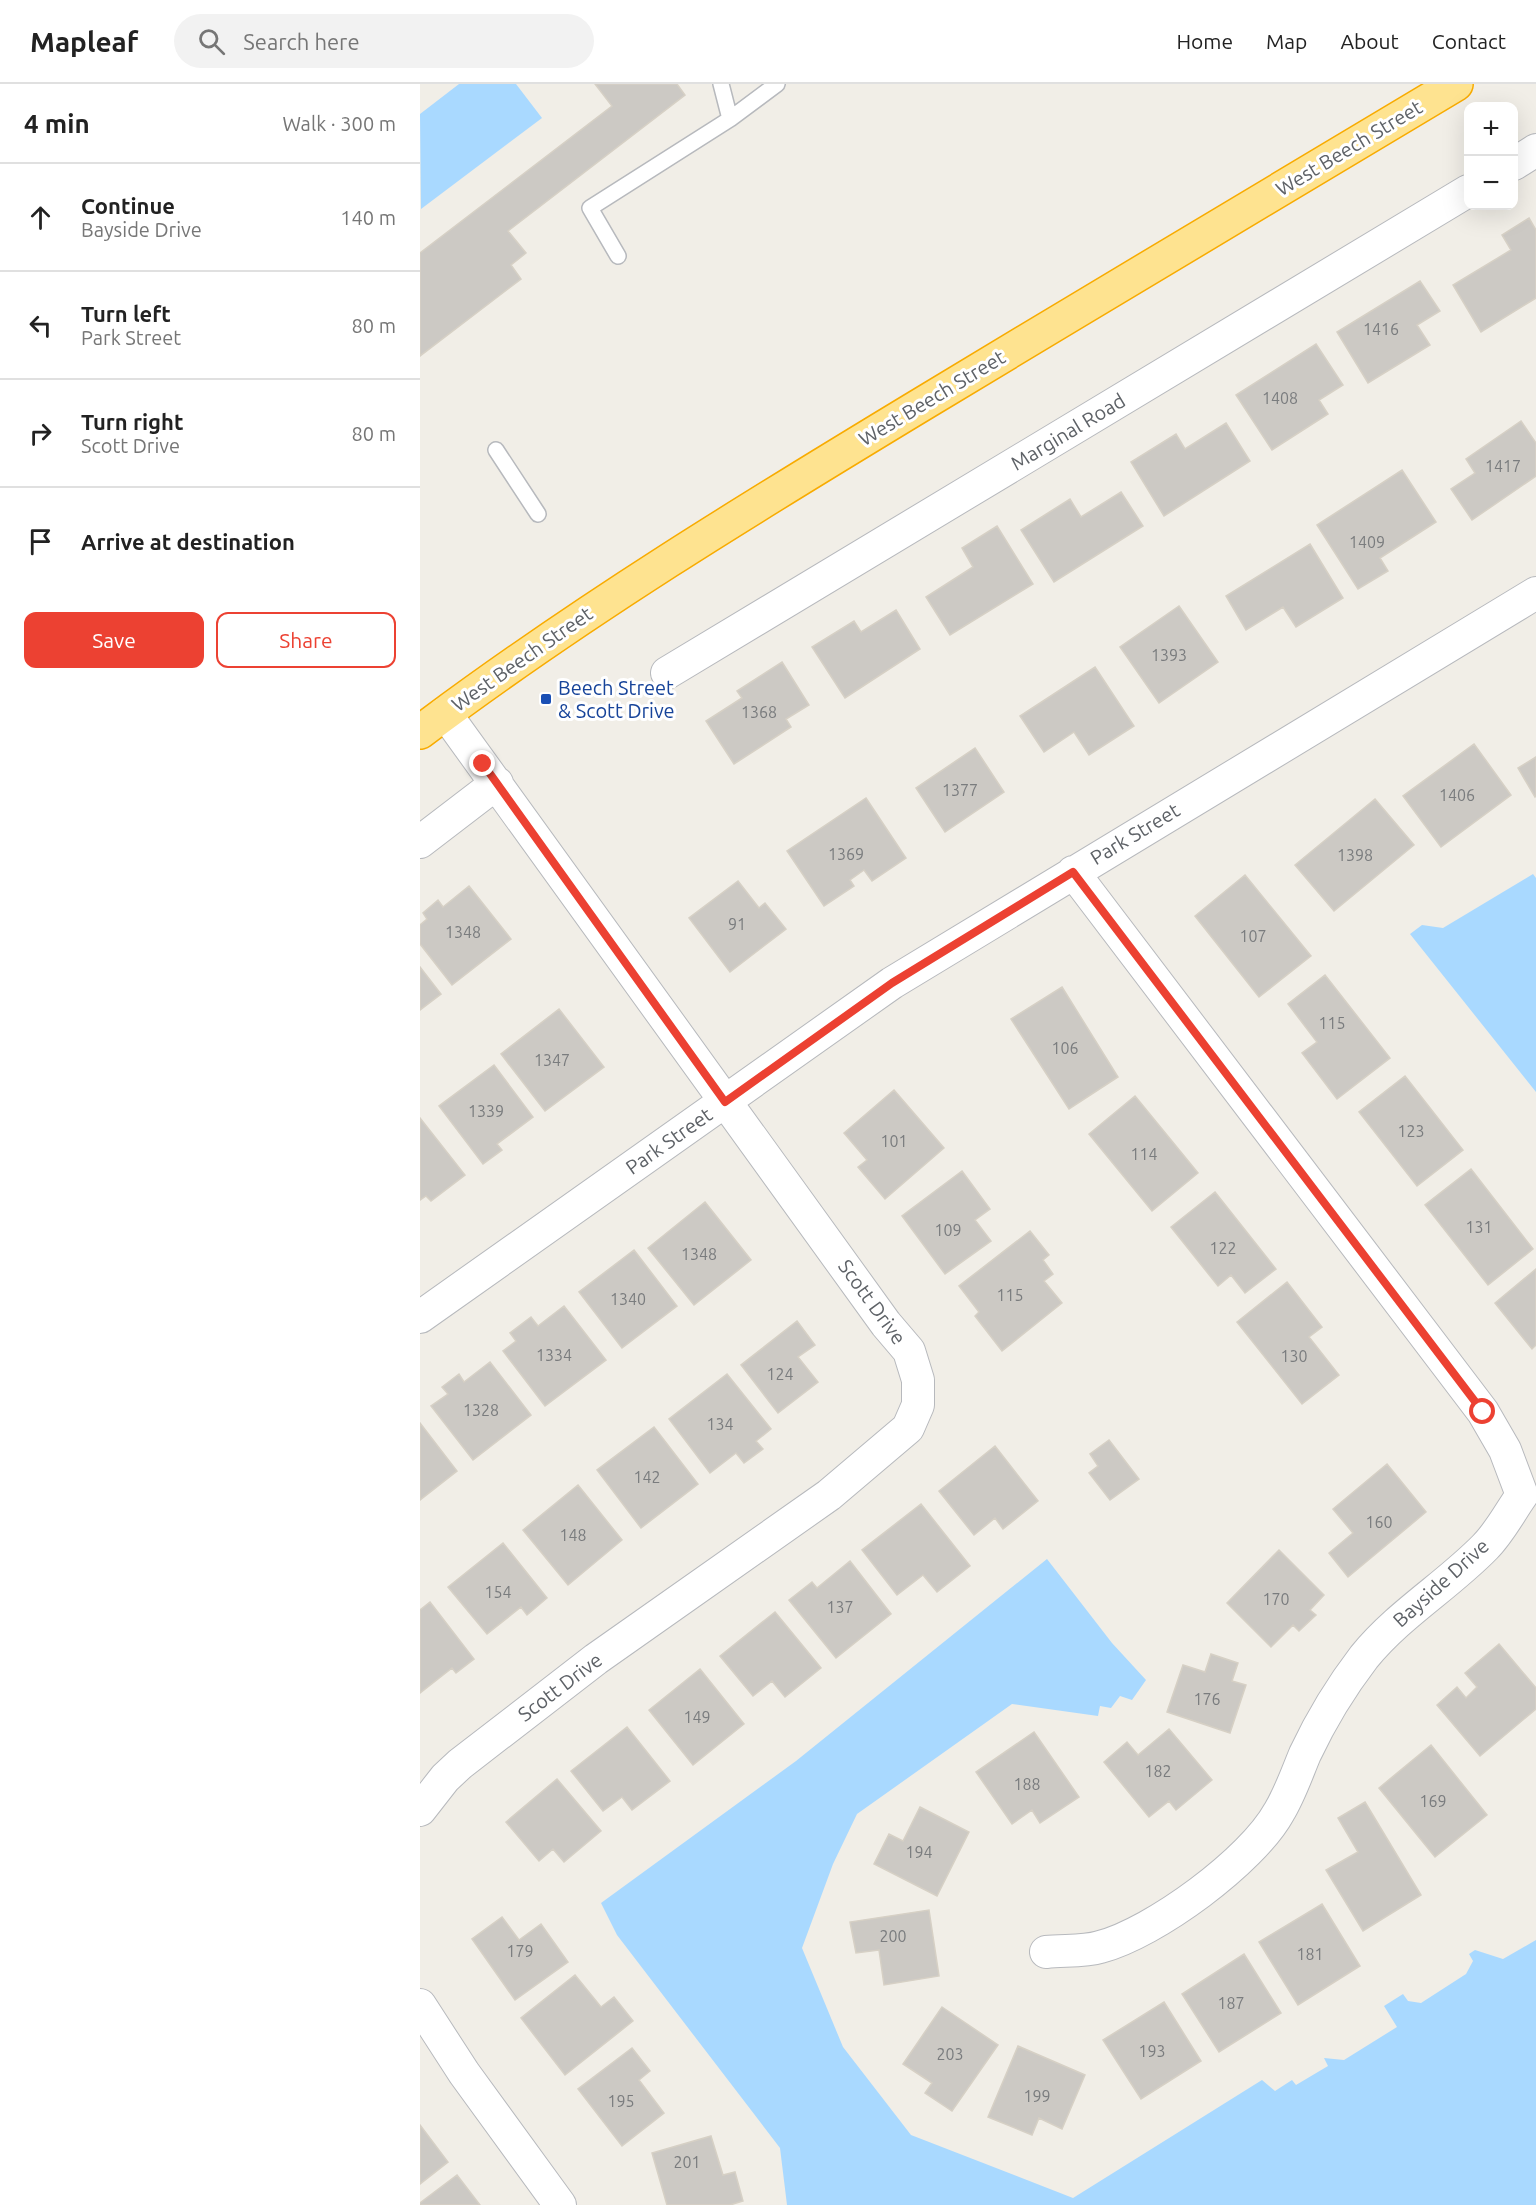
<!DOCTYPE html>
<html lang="en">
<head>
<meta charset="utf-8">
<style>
	body { margin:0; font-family:Ubuntu,sans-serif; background:#f2f2f2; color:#222 }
	.controls { position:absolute; right:18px; top:18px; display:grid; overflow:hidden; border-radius:12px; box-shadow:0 6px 24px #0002 }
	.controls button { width:54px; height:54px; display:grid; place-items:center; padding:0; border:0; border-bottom:2px solid #e0e0e0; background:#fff; color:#222; font:30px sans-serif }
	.stop { position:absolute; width:18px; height:18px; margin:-14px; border:4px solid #ec4132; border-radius:50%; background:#fff }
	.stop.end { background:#ec4132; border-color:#fff; box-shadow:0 2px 6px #0008 }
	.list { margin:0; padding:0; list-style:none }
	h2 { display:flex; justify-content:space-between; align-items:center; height:78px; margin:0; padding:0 24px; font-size:26px }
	h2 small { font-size:20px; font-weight:400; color:#767676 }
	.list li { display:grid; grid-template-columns:39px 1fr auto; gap:18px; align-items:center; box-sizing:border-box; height:108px; padding:0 24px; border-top:2px solid #e0e0e0 }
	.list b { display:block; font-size:22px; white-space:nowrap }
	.list p { margin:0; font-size:20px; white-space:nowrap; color:#767676 }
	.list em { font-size:20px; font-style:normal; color:#767676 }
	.actions { display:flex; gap:12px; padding:18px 24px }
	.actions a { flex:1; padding:14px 0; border:2px solid #ec4132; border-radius:12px; text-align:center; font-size:21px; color:#ec4132 }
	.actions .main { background:#ec4132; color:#fff }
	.icon { flex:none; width:33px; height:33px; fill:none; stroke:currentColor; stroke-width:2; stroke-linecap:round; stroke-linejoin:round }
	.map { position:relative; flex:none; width:1116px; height:2121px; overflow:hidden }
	header { display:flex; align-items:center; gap:36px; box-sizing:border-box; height:84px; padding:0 30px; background:#fff; border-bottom:2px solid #e0e0e0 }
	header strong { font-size:28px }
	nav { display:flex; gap:33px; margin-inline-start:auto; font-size:21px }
	.search { width:420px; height:54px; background:#f2f2f2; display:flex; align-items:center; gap:15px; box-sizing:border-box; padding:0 21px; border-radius:33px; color:#767676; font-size:22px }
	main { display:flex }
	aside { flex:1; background:#fff }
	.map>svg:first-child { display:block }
	.water { fill:#a9d9ff }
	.building { fill:#ccc9c4; stroke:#d6d0c5; stroke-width:1.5 }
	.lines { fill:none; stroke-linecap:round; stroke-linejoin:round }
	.lane-casing { stroke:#b7b9bd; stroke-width:18 }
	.street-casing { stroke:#b7b9bd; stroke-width:34 }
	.highway-casing { stroke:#f8ab00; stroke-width:36 }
	.lane { stroke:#fff; stroke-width:15 }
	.street { stroke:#fff; stroke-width:32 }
	.highway { stroke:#fee390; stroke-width:33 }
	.route { stroke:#ec4132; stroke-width:8 }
	.transit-dot { fill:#1a4fb4; stroke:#fff; stroke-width:2 }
	.labels { text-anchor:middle; stroke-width:6; stroke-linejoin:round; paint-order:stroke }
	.number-label { font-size:16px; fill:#7a7c7e }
	.street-label { font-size:20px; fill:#5e6267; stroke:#fff }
	.transit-label { font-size:20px; fill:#164399; stroke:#fff; text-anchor:start }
</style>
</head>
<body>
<header>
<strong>Mapleaf</strong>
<div class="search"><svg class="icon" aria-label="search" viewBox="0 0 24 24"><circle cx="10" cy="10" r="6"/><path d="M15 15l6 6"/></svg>Search here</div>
<nav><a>Home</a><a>Map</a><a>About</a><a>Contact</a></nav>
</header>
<main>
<aside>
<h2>4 min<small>Walk · 300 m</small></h2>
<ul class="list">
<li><svg class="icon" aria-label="ahead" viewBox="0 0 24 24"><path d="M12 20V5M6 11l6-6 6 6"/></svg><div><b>Continue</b><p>Bayside Drive</p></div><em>140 m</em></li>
<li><svg class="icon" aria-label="left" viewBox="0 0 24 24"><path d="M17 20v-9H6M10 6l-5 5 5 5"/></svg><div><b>Turn left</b><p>Park Street</p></div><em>80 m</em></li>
<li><svg class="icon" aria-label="right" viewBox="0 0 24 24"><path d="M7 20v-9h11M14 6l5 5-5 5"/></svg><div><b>Turn right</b><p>Scott Drive</p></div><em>80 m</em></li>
<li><svg class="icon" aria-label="arrive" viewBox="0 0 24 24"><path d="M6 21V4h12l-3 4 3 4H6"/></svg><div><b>Arrive at destination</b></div></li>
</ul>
<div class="actions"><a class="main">Save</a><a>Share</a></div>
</aside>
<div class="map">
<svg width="1116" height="2121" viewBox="0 0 1116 2121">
	<rect width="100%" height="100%" fill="#f1eee7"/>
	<path class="water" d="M 39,0 L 96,0 L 122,34 L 1,125 L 0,30 Z
		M 1113,790 L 1116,794 L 1116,1008 L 990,850 L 1002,841 L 1023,844 Z
		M 627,1475 L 692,1559 L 726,1596 L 712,1616 L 700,1612 L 691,1624 L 680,1622 L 678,1632 L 592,1620 L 437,1730 L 413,1780 L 382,1864 L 423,1963 L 491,2051 L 653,2114 L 842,1996 L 855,2007 L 872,1996 L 876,2001 L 908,1982 L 904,1974 L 924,1976 L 977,1943 L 964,1922 L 983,1910 L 988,1917 L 1001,1919 L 1046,1890 L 1053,1877 L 1049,1870 L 1055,1866 L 1083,1875 L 1116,1856 L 1116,2121 L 367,2121 L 360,2064 L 197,1851 L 181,1819 L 376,1677 Z"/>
	<path class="building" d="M 175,0 L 257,0 L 265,11 L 88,147 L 106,169 L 91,181 L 101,195 L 0,272 L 0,169 L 192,22 Z
		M 1109,134 L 1116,146 L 1116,214 L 1061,248 L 1033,201 L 1091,166 L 1082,151 Z
		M 1000,197 L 1020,227 L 997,241 L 1010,261 L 948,299 L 917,248 Z
		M 896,260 L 923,301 L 899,316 L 908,330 L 852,366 L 816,311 Z
		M 1101,337 L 1116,359 L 1116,392 L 1052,436 L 1031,405 L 1055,389 L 1046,375 Z
		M 806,339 L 830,377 L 744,432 L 711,378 L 756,350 L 765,365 Z
		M 982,386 L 1016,438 L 960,474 L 968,487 L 938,505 L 897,441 Z
		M 701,408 L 723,442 L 634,498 L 601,446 L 650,415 L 661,433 Z
		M 577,442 L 613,500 L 530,551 L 506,513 L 553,483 L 542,464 Z
		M 890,460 L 923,514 L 876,543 L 863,523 L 826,546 L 806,512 Z
		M 759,522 L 798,578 L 739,619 L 700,563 Z
		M 476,526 L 500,565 L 425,614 L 392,563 L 434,537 L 441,548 Z
		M 362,578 L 389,621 L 366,635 L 371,643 L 314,680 L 286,637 L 322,614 L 317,607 Z
		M 675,583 L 714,642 L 669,671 L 654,648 L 624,668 L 600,632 Z
		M 1054,660 L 1091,711 L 1021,763 L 983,712 Z
		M 555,664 L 584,708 L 525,748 L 496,704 Z
		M 1116,673 L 1116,712 L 1115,713 L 1098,684 Z
		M 446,714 L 486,774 L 452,797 L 444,786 L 430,796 L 434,802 L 404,822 L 367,767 Z
		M 955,715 L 994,761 L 914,827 L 875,781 Z
		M 825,791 L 891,872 L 839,913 L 775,832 Z
		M 318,797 L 339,824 L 345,819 L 366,845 L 310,888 L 269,834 Z
		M 49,802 L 91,855 L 32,901 L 0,860 L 0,841 L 7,835 L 3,829 L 18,816 L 23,823 Z
		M 0,883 L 21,910 L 0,926 Z
		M 905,891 L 970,974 L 917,1015 L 882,969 L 897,958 L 868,920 Z
		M 642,903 L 698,993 L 649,1025 L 591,935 Z
		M 139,925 L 184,983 L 125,1027 L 81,970 Z
		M 74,981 L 113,1033 L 77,1060 L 82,1066 L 63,1080 L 19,1022 Z
		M 985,992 L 1043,1066 L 997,1102 L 939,1028 Z
		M 474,1006 L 524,1064 L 465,1115 L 438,1083 L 447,1076 L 424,1049 Z
		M 715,1012 L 778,1089 L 732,1127 L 669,1050 Z
		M 0,1034 L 45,1091 L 11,1117 L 6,1112 L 0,1116 Z
		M 1051,1085 L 1113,1165 L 1068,1201 L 1005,1121 Z
		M 542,1087 L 570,1125 L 555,1136 L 571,1157 L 525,1190 L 482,1132 Z
		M 795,1108 L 856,1185 L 825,1209 L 811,1191 L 798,1202 L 751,1143 Z
		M 285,1118 L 331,1176 L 274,1221 L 228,1164 Z
		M 610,1147 L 629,1171 L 623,1176 L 633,1190 L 624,1197 L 642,1219 L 582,1267 L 555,1232 L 559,1228 L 539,1202 Z
		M 214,1166 L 257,1222 L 202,1264 L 159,1208 Z
		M 1116,1185 L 1116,1261 L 1112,1265 L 1075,1219 Z
		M 867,1198 L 902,1243 L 889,1253 L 919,1291 L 882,1320 L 817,1238 Z
		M 144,1222 L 186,1276 L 125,1322 L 83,1267 L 96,1257 L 90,1249 L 111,1233 L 118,1242 Z
		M 377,1237 L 395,1261 L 378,1273 L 398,1298 L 358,1329 L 321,1281 Z
		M 70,1278 L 111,1331 L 53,1376 L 11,1322 L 28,1310 L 22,1303 L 39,1290 L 44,1298 Z
		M 307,1290 L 351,1345 L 336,1357 L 343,1365 L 324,1379 L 316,1369 L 290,1389 L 249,1335 Z
		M 0,1339 L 37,1387 L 0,1416 Z
		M 234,1343 L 278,1400 L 221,1444 L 177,1386 Z
		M 689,1356 L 719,1395 L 690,1416 L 669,1389 L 678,1382 L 670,1370 Z
		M 575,1362 L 618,1417 L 583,1445 L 575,1434 L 554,1451 L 519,1407 Z
		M 967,1380 L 1006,1428 L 928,1493 L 909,1469 L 933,1449 L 913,1425 Z
		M 158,1401 L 202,1456 L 148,1501 L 103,1446 Z
		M 501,1420 L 550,1482 L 517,1508 L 503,1491 L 477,1511 L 442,1466 Z
		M 83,1459 L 127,1514 L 107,1531 L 101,1523 L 67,1550 L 28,1503 Z
		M 859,1466 L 904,1511 L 890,1526 L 896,1531 L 879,1547 L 873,1541 L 851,1563 L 807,1519 Z
		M 430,1477 L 471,1530 L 416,1574 L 369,1516 L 392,1498 L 397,1504 Z
		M 10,1518 L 54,1575 L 36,1589 L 32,1584 L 0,1609 L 0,1526 Z
		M 355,1528 L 401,1584 L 365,1613 L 352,1597 L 333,1612 L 300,1572 Z
		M 1079,1560 L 1116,1604 L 1116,1625 L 1060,1672 L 1017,1621 L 1037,1603 L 1046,1614 L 1057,1603 L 1045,1589 Z
		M 791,1570 L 818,1579 L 812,1597 L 826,1601 L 810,1649 L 747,1628 L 763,1581 L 785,1588 Z
		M 280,1585 L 324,1640 L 273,1681 L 229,1626 Z
		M 207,1643 L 250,1697 L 212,1726 L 202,1713 L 183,1727 L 151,1687 Z
		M 749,1645 L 792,1696 L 756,1726 L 749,1717 L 729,1733 L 684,1678 L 707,1658 L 718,1671 Z
		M 614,1648 L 659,1713 L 620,1739 L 612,1726 L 592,1740 L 556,1688 Z
		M 1011,1661 L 1067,1731 L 1015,1773 L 959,1704 Z
		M 137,1695 L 181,1747 L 144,1778 L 133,1765 L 119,1777 L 86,1738 Z
		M 945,1718 L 1001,1811 L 943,1847 L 906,1786 L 938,1768 L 918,1734 Z
		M 500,1723 L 549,1748 L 517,1812 L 454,1780 L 469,1750 L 483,1757 Z
		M 902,1820 L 940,1882 L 878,1921 L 839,1858 Z
		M 509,1826 L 519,1892 L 464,1901 L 459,1866 L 436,1869 L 430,1838 Z
		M 82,1833 L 99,1856 L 121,1840 L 148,1878 L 95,1916 L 52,1855 Z
		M 824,1870 L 861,1929 L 799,1968 L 762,1910 Z
		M 155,1891 L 181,1923 L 194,1913 L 213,1937 L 145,1991 L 101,1934 Z
		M 744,1918 L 781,1977 L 721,2015 L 683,1956 Z
		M 522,1923 L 578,1961 L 532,2027 L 505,2009 L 512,1999 L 483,1980 Z
		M 598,1962 L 665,1991 L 642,2045 L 619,2034 L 612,2051 L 568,2033 Z
		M 212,1964 L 230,1987 L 219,1996 L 244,2029 L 202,2062 L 158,2005 Z
		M 0,2041 L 28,2078 L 0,2100 Z
		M 291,2052 L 303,2091 L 315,2088 L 323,2117 L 310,2121 L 247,2121 L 232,2069 Z
		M 37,2091 L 60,2121 L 0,2121 L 0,2119 Z"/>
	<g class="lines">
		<defs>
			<path id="lane" d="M 310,35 L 357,0
				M 198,172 L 170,124 L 310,35 L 301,0
				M 76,366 L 118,430"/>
			<path id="street" d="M 1094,80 L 1116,66
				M 247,589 L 1048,107
				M 0,758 L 77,699
				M 0,1233 L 472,899 L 1116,509
				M 0,1726 L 25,1694 L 40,1680 L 176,1575 L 409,1411 L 488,1344 L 498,1321 L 498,1296 L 489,1267 L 466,1240 L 25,629
				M 626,1868 C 643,1866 664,1868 680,1863 C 734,1849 832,1777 859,1728 C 870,1710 877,1689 885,1670 C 901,1636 921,1603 944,1573 C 979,1530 1027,1502 1065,1463 C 1080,1448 1090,1428 1102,1411 L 1085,1366 L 1063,1328 L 653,788
				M 0,1921 L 44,1989 L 140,2121"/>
			<path id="highway" d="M 0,648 C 161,527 332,423 504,319 C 681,212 859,106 1036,0"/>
		</defs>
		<use href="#lane" class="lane-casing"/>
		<use href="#street" class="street-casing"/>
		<use href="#highway" class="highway-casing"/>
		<use href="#lane" class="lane"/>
		<use href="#street" class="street"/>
		<use href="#highway" class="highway"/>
	</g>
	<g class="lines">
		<path class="route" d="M 63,680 L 305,1018 L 472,899 L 653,788 L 1063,1328"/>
	</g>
	<rect class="transit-dot" x="120" y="609" width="12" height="12" rx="3"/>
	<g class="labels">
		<g class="number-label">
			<text x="961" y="251">1416</text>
			<text x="860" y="320">1408</text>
			<text x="1083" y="388">1417</text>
			<text x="947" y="464">1409</text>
			<text x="749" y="577">1393</text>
			<text x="339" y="634">1368</text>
			<text x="540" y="712">1377</text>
			<text x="1037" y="717">1406</text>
			<text x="426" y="776">1369</text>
			<text x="935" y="777">1398</text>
			<text x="317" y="846">91</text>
			<text x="43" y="854">1348</text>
			<text x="833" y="858">107</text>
			<text x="912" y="945">115</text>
			<text x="645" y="970">106</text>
			<text x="132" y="982">1347</text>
			<text x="66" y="1033">1339</text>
			<text x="991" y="1053">123</text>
			<text x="474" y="1063">101</text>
			<text x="724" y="1076">114</text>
			<text x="1059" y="1149">131</text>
			<text x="528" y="1152">109</text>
			<text x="803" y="1170">122</text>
			<text x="279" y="1176">1348</text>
			<text x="590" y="1217">115</text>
			<text x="208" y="1221">1340</text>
			<text x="134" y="1277">1334</text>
			<text x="874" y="1278">130</text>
			<text x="360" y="1296">124</text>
			<text x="61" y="1332">1328</text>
			<text x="300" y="1346">134</text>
			<text x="227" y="1399">142</text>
			<text x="959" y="1444">160</text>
			<text x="153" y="1457">148</text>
			<text x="78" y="1514">154</text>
			<text x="856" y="1521">170</text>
			<text x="420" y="1529">137</text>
			<text x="787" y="1621">176</text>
			<text x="277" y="1639">149</text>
			<text x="738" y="1693">182</text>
			<text x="607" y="1706">188</text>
			<text x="1013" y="1723">169</text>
			<text x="499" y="1774">194</text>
			<text x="473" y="1858">200</text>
			<text x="100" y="1873">179</text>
			<text x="890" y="1876">181</text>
			<text x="811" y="1925">187</text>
			<text x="732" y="1973">193</text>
			<text x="530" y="1976">203</text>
			<text x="617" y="2018">199</text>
			<text x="201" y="2023">195</text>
			<text x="267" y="2084">201</text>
		</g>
		<g class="street-label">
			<text transform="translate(929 64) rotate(-31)" y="7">West Beech Street</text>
			<text transform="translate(512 314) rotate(-31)" y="7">West Beech Street</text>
			<text transform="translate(648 348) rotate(-31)" y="7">Marginal Road</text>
			<text transform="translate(102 575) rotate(-35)" y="7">West Beech Street</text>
			<text transform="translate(715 750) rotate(-31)" y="7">Park Street</text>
			<text transform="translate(249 1057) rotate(-35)" y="7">Park Street</text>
			<text transform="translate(452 1218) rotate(54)" y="7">Scott Drive</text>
			<text transform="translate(1021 1499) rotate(-42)" y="7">Bayside Drive</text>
			<text transform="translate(140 1603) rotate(-37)" y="7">Scott Drive</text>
		</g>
		<g class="transit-label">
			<text x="138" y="611">Beech Street<tspan x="138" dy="23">&amp; Scott Drive</tspan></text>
		</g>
	</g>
</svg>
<div class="controls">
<button>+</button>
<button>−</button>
</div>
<div class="stop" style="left:1063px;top:1328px"></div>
<div class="stop end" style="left:63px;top:680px"></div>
</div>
</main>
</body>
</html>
